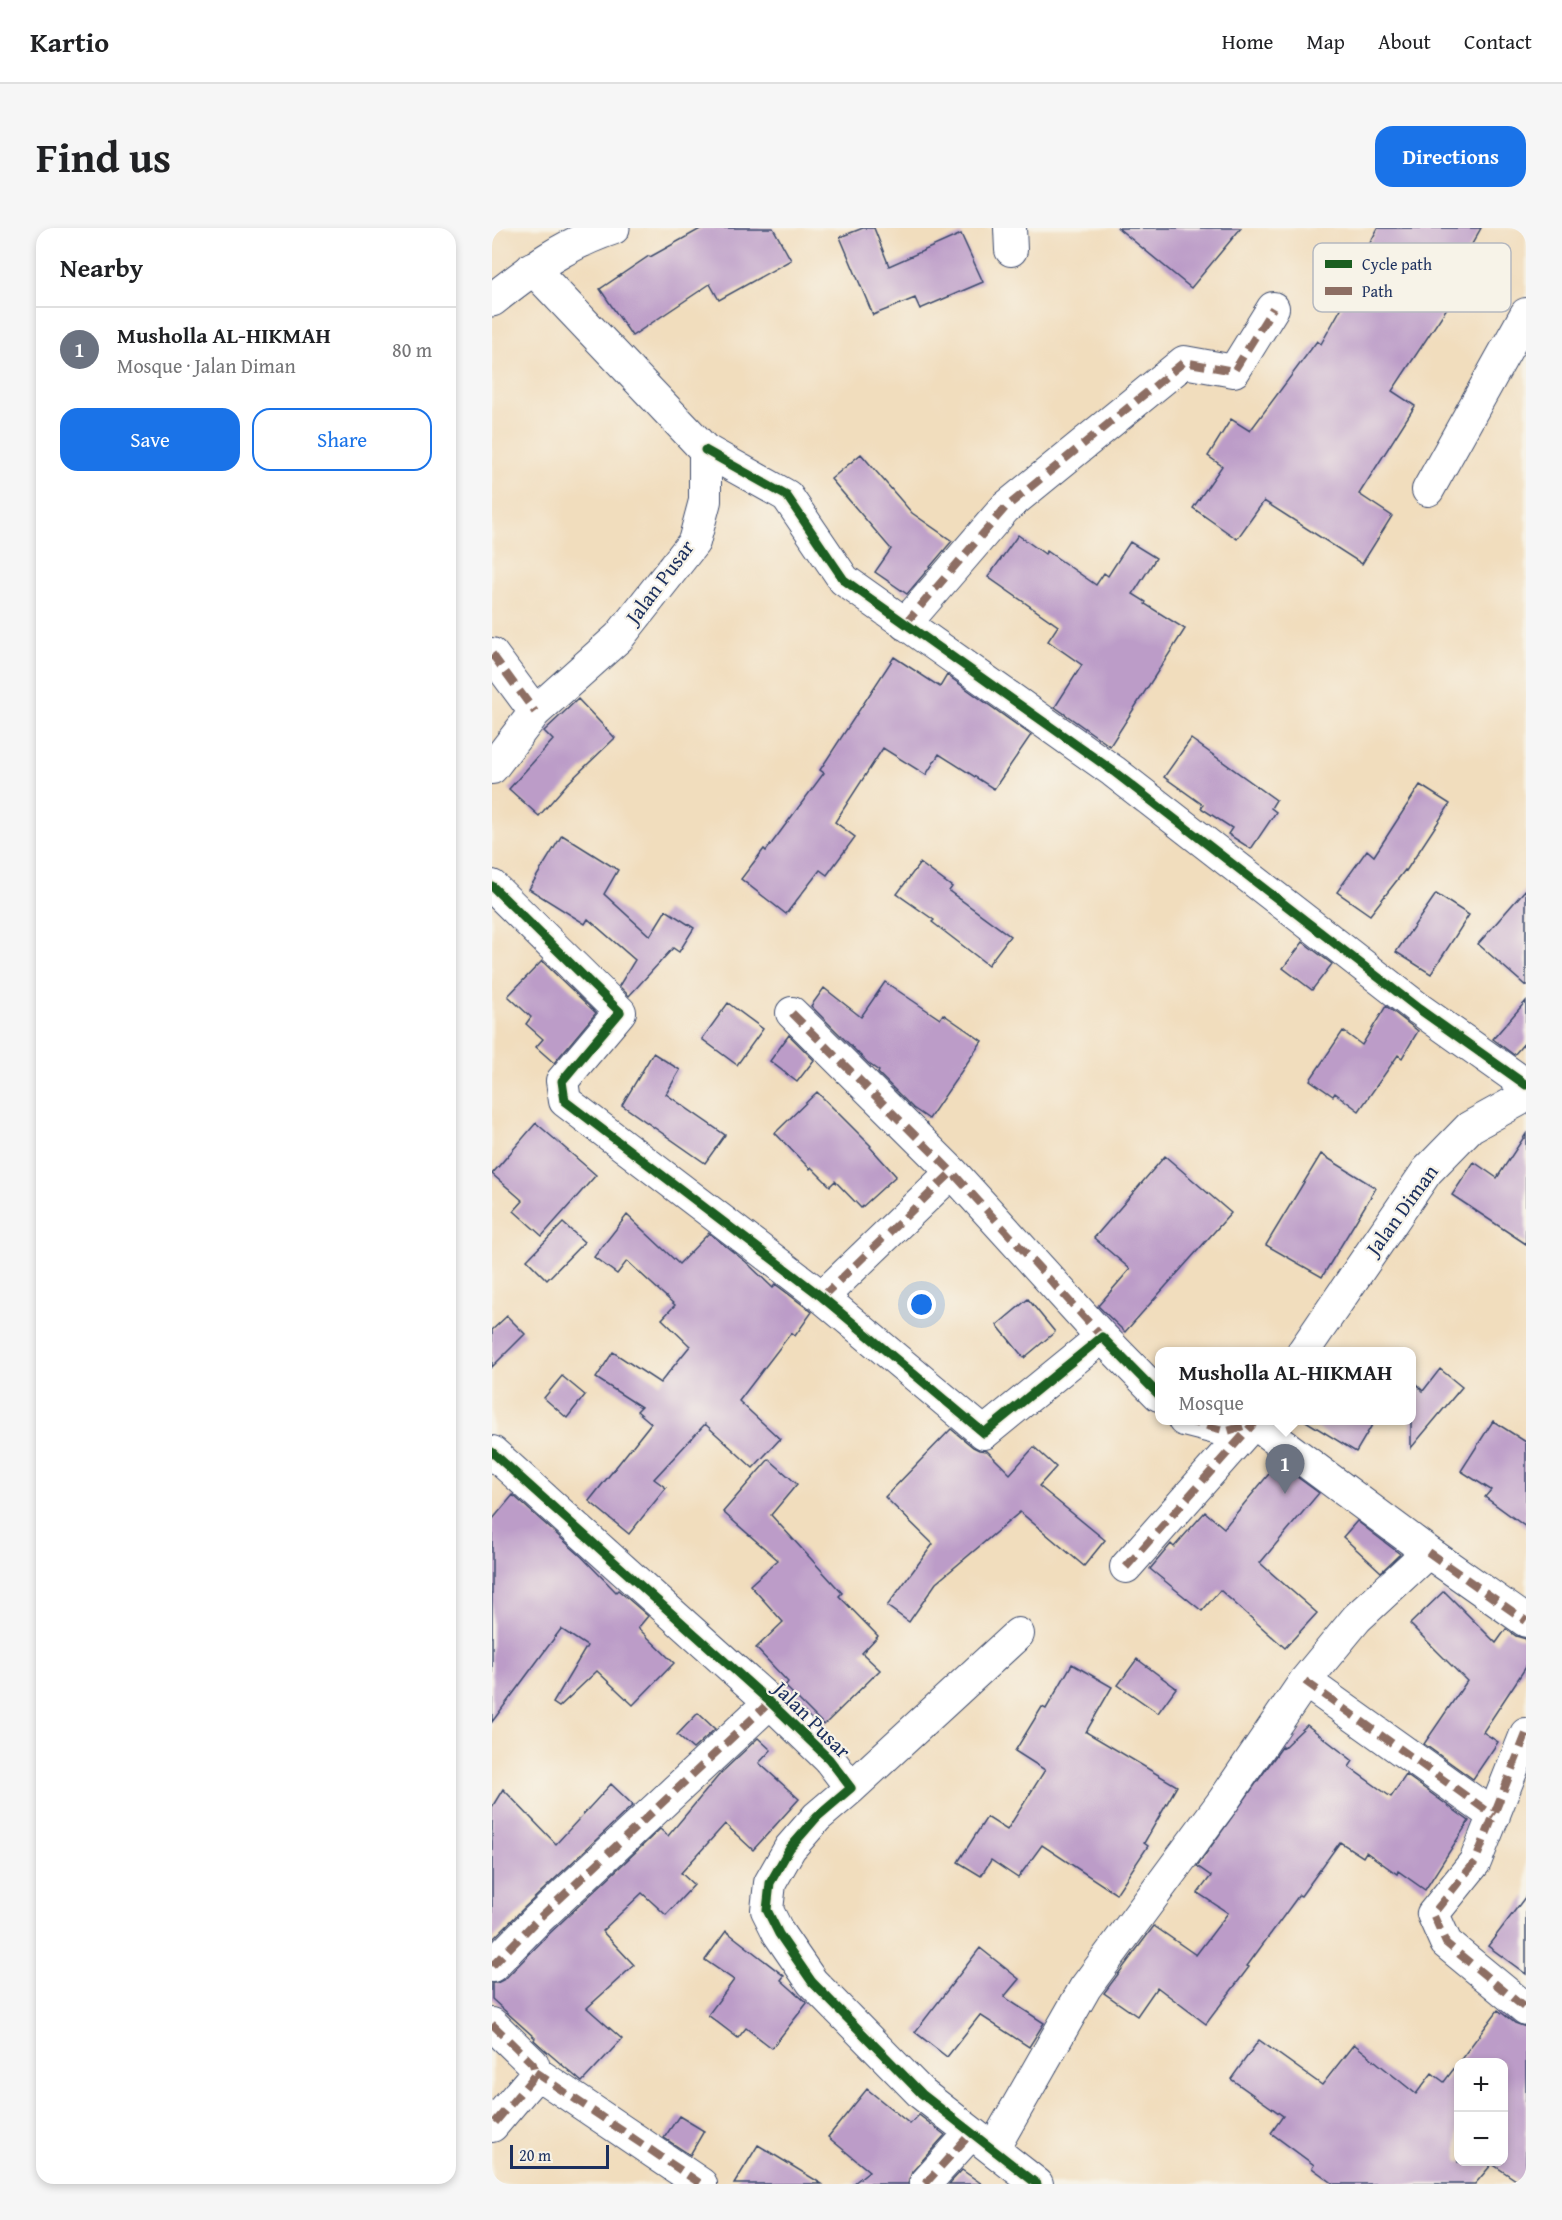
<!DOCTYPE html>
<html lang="en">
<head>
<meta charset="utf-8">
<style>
	body { margin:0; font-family:"Gentium Book Plus",serif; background:#f6f6f6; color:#202124 }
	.controls { position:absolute; right:18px; bottom:18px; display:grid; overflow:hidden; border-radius:12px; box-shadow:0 3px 9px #0003 }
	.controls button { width:54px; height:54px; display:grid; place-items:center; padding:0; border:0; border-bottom:2px solid #e0e0e0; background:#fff; color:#202124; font:30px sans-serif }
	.scale { position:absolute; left:18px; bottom:15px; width:99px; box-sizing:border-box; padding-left:6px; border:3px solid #1b2f5e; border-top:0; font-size:16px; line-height:21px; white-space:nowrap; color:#1b2f5e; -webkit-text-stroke:4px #f7f3e8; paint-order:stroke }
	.you { position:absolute; left:430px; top:1077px; width:21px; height:21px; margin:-15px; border:4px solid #fff; border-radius:50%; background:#1a73e8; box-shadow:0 0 0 9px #1a73e833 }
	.badge { display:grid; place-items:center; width:39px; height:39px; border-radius:50%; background:#1a73e8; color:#fff; font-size:20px; font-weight:700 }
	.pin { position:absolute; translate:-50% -50px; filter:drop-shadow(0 2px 3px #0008) }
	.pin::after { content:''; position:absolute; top:32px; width:21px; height:18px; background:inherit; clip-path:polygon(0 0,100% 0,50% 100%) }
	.popup { position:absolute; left:663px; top:1119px; width:261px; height:78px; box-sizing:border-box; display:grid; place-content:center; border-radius:12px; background:#fff; filter:drop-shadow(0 2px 4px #0005); font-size:20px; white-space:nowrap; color:#757577 }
	.popup b { font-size:22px; color:#202124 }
	.popup::after { content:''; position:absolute; left:50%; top:100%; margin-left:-12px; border:12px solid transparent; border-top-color:#fff }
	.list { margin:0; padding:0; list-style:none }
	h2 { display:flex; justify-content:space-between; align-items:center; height:78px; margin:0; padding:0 24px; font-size:26px }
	h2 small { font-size:20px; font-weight:400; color:#757577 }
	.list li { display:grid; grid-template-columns:39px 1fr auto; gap:18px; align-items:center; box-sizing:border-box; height:84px; padding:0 24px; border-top:2px solid #e0e0e0 }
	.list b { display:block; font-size:22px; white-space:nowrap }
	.list p { margin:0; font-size:20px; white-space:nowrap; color:#757577 }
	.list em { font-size:20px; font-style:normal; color:#757577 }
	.actions { display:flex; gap:12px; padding:18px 24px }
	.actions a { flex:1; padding:14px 0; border:2px solid #1a73e8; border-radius:18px; text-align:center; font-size:21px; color:#1a73e8 }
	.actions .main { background:#1a73e8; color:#fff }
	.map { position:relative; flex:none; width:1034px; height:1956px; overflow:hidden; border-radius:18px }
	header { display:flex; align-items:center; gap:36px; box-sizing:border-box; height:84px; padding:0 30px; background:#fff; border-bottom:2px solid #e0e0e0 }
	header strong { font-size:28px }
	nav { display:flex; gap:33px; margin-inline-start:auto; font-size:21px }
	.intro { display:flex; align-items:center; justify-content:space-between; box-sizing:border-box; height:144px; padding:0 36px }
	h1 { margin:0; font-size:42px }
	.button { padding:15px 27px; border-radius:18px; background:#1a73e8; color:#fff; font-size:21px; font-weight:700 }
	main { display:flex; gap:36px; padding:0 36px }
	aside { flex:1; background:#fff; border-radius:18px; box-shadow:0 3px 9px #0003 }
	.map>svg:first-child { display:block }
	.building { fill:#bc9cc8; fill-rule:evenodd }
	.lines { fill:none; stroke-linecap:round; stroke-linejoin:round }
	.minor-casing { stroke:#3b496c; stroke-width:34 }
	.major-casing { stroke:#3b496c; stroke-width:35 }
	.minor { stroke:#fff; stroke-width:32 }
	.major { stroke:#fff; stroke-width:33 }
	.quiet { stroke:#8d6e63; stroke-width:8; stroke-dasharray:15 8; stroke-linecap:butt }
	.cycleway-casing { stroke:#f7f3e8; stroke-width:13 }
	.cycleway { stroke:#1b5e20; stroke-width:9 }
	.labels { text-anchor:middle; stroke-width:4.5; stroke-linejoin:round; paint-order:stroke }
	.street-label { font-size:21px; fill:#1b2f5e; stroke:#f7f3e8 }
	.key { fill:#f7f3e8; stroke:#b5b8bf; stroke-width:1.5 }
	.key-label { font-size:16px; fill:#1b2f5e }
</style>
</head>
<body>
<header>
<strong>Kartio</strong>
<nav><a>Home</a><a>Map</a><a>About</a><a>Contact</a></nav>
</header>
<div class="intro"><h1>Find us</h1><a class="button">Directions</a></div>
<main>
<aside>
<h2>Nearby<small></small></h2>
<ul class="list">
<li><span class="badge" style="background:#6b7280">1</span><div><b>Musholla AL-HIKMAH</b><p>Mosque · Jalan Diman</p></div><em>80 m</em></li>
</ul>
<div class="actions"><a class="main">Save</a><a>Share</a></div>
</aside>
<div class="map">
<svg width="1034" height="1956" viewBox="0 0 1034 1956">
	<rect width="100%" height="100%" fill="#f7f3e8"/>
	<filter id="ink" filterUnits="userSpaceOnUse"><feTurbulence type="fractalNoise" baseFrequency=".0167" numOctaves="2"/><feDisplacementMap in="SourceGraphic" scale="12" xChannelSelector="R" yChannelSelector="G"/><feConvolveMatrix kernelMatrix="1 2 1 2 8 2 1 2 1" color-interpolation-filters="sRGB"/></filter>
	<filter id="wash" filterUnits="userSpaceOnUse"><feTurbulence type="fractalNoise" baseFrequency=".008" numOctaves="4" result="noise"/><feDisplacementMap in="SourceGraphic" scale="24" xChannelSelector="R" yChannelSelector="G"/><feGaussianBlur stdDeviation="1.35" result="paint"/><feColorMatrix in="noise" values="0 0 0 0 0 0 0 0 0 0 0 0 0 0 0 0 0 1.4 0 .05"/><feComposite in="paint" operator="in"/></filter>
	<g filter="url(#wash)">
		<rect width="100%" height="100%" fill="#f1ddbd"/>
		<g id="blocks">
			<path class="building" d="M 210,0 L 281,0 L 299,32 L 227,72 L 218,56 L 140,108 L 108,61 L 157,28 L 158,29 Z
				M 371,0 L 382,0 L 397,38 L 469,6 L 491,54 L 428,81 L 423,70 L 381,87 L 348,9 Z
				M 626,0 L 749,0 L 699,60 Z
				M 886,0 L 989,0 L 970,34 L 979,39 L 954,80 L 955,80 L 900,163 L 923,178 L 867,266 L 900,288 L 870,336 L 772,273 L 745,311 L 701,280 L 730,238 L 716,228 L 739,191 L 758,203 L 825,113 L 829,116 L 860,61 L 855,58 Z
				M 369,226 L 420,285 L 460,313 L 415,366 L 383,344 L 399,321 L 339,251 Z
				M 526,307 L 553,326 L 555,323 L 604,357 L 612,345 L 616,348 L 638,314 L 664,330 L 641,366 L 654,374 L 653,376 L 693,401 L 618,518 L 563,479 L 590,437 L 556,413 L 566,398 L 496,349 Z
				M 402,429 L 448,459 L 455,447 L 539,507 L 502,561 L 447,526 L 434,547 L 391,520 L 343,594 L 363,609 L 335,647 L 328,642 L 294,686 L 249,651 L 272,621 L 274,623 L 332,545 L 328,542 Z
				M 86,471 L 123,510 L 75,556 L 47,588 L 17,561 L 61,512 L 52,503 Z
				M 699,511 L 784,572 L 779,580 L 784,584 L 759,621 L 736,606 L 740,600 L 709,580 L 711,577 L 672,549 Z
				M 928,557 L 958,576 L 914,643 L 913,642 L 878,687 L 845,664 L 875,622 L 882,628 Z
				M 70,607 L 126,642 L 112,666 L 158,708 L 174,682 L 202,700 L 187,724 L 181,720 L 137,768 L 127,758 L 143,732 L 96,691 L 93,696 L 37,661 Z
				M 428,635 L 460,659 L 457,663 L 518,708 L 496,737 L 440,694 L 442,692 L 405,666 Z
				M 1034,661 L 1034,758 L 986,716 Z
				M 944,666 L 977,687 L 939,746 L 904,724 Z
				M 811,714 L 840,736 L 820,762 L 791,740 Z
				M 50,733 L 104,785 L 62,835 L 44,819 L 51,811 L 34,796 L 39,789 L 16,768 Z
				M 393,754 L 448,791 L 451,786 L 490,813 L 437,891 L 421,880 L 386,845 L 387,843 L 377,836 L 319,778 L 332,760 L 369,789 Z
				M 1034,773 L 1034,813 L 1022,827 L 1001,811 Z
				M 236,775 L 271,801 L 245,837 L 210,811 Z
				M 894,778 L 926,803 L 910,830 L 906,827 L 867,883 L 843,865 L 841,868 L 818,852 L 851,803 L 870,817 Z
				M 297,807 L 322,832 L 305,854 L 278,833 Z
				M 161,825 L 188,842 L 174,866 L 233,907 L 213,935 L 130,877 Z
				M 325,864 L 379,918 L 378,919 L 404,948 L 369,980 L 343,953 L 338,958 L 319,939 L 318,941 L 283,905 Z
				M 44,895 L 104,947 L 50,1008 L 22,983 L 31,973 L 0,946 Z
				M 1034,906 L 1034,1016 L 960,967 L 982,934 L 1005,950 Z
				M 829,926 L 884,960 L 830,1049 L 774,1017 Z
				M 673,928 L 739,985 L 633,1104 L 606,1078 L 638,1041 L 602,1010 Z
				M 135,987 L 187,1036 L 217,1005 L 254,1034 L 281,1060 L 283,1056 L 320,1084 L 303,1108 L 299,1105 L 247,1173 L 288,1211 L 261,1240 L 213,1196 L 162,1251 L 174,1260 L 137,1306 L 97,1273 L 159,1195 L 145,1183 L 149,1179 L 104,1150 L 121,1124 L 168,1155 L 198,1118 L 170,1091 L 183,1077 L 135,1033 L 125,1046 L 102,1029 Z
				M 71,995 L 92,1014 L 55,1052 L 35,1032 Z
				M 536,1071 L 563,1104 L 532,1130 L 505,1097 Z
				M 15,1088 L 33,1106 L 0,1139 L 0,1102 Z
				M 948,1141 L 970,1159 L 919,1220 L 919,1151 L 931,1163 Z
				M 70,1148 L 93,1167 L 75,1190 L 52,1170 Z
				M 812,1192 L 883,1192 L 864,1224 Z
				M 1001,1193 L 1034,1214 L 1034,1299 L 993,1269 L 999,1262 L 969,1243 Z
				M 459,1201 L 481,1219 L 487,1222 L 495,1223 L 518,1246 L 542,1219 L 564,1239 L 547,1258 L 613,1312 L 592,1338 L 528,1284 L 444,1355 L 417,1394 L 395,1378 L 441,1316 L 393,1269 Z
				M 277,1231 L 305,1256 L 279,1287 L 350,1365 L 347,1368 L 386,1408 L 370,1425 L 388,1442 L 332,1497 L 293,1458 L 296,1454 L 264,1420 L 291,1394 L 258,1357 L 286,1332 L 231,1284 Z
				M 786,1235 L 827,1265 L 768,1335 L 825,1385 L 793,1420 L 728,1362 L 710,1383 L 658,1341 L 679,1316 L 682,1319 L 713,1284 L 732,1300 Z
				M 21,1267 L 90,1329 L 124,1364 L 126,1362 L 156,1388 L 146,1400 L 182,1435 L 141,1477 L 105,1443 L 67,1479 L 61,1475 L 95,1418 L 69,1401 L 0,1494 L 0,1292 Z
				M 865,1293 L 908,1326 L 889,1344 L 851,1309 Z
				M 952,1363 L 1004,1415 L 1014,1401 L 1024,1408 L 1034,1411 L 1034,1439 L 991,1504 L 1006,1514 L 981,1551 L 932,1516 L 975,1453 L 918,1396 Z
				M 645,1431 L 684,1460 L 666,1485 L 626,1457 Z
				M 580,1436 L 620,1459 L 594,1504 L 685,1558 L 652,1615 L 656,1618 L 624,1666 L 550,1617 L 526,1650 L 499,1632 L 489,1648 L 466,1634 L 495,1589 L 515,1602 L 553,1542 L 523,1523 L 550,1479 L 554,1481 Z
				M 206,1485 L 223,1501 L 201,1521 L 185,1507 Z
				M 815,1497 L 861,1533 L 857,1539 L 899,1569 L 914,1547 L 977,1593 L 933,1662 L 906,1643 L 905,1646 L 874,1624 L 871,1629 L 848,1614 L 809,1668 L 807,1667 L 755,1738 L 757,1739 L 714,1796 L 665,1759 L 645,1788 L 612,1765 L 662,1698 L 704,1727 L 736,1685 L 706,1665 L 719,1648 L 705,1638 L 790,1519 L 791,1520 Z
				M 266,1510 L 279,1522 L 267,1535 L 307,1571 L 261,1622 L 233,1596 L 189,1645 L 202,1657 L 174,1687 L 150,1665 L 110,1703 L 142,1737 L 95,1780 L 130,1811 L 90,1854 L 54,1823 L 42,1812 L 43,1810 L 0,1771 L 0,1755 L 5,1755 L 13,1751 L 58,1705 L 168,1601 L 176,1608 L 228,1546 Z
				M 119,1556 L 141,1577 L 33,1679 L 0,1712 L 0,1579 L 11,1561 L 64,1616 Z
				M 1034,1668 L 1034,1746 L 996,1718 Z
				M 234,1703 L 292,1748 L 289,1752 L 315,1775 L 280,1820 L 254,1800 L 246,1810 L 216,1787 L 242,1752 L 213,1732 Z
				M 488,1720 L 527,1751 L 512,1769 L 552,1795 L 537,1819 L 488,1787 L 455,1829 L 423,1804 Z
				M 1006,1782 L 1023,1795 L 1034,1799 L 1034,1956 L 1030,1956 L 1000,1936 L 983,1956 L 842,1956 L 820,1940 L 822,1937 L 779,1905 L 791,1888 L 739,1851 L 767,1812 L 830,1857 L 862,1816 L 924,1866 L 940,1845 L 952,1854 ZM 966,1834 L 1011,1834 L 1011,1934 L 966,1934 Z
				M 375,1861 L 418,1896 L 427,1887 L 453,1907 L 420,1944 L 416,1956 L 361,1956 L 377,1943 L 336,1909 Z
				M 187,1888 L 212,1903 L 198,1927 L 172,1910 Z
				M 266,1917 L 330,1956 L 242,1956 Z
				M 470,1942 L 490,1956 L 457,1956 Z"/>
		</g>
	</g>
	<g filter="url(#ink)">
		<use href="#blocks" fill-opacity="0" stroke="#3b496c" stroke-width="1.5"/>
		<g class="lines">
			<defs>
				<path id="minor" d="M 518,0 L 519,22
					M 213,222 L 295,268 L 352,352 L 621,543 L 927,781 L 1034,857
					M 936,262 L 1034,86
					M 413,396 L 513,280 L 692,134 L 742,143 L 781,80
					M 0,426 L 43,484
					M 0,540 L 43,484 L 127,409 L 202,314 L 213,273 L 213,222 L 40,40
					M 0,658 L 128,784 L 70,853 L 73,873 L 330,1069 L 492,1205 L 610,1109 L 667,1167
					M 300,785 L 460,944 L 610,1109
					M 330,1069 L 460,944
					M 811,1124 L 935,943 L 978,899 L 1034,868
					M 692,1192 L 735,1203 L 762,1195
					M 762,1195 L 936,1324 L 1034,1393
					M 0,1224 L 278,1474 L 337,1531 L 359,1560 L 325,1589 L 298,1620 L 278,1655 L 275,1682 L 287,1706 L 320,1754 L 430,1866 L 545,1956
					M 634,1339 L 764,1192
					M 813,1453 L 1002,1588
					M 1034,1506 L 983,1634 L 941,1686 L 954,1715 L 1034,1781
					M 359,1560 L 526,1406
					M 0,1738 L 45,1692 L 278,1474
					M 0,1796 L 41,1836 L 43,1844 L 39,1852 L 0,1898
					M 43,1844 L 209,1956
					M 501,1921 L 593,1760 L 732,1572 L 813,1453 L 865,1390 L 936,1324
					M 433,1956 L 479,1905"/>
				<path id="major" d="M 0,72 C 39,41 73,16 121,0"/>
			</defs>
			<use href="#minor" class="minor-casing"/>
			<use href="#major" class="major-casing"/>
			<use href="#minor" class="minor"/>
			<use href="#major" class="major"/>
			<path class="quiet" d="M 413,396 L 513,280 L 692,134 L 742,143 L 781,80
				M 0,426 L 43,484
				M 300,785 L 460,944 L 610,1109
				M 330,1069 L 460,944
				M 692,1192 L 735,1203 L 762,1195
				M 936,1324 L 1034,1393
				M 634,1339 L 762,1195
				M 813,1453 L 1002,1588
				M 1034,1506 L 983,1634 L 941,1686 L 954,1715 L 1034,1781
				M 0,1738 L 45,1692 L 278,1474
				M 0,1796 L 41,1836 L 43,1844 L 39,1852 L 0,1898
				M 43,1844 L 209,1956
				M 433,1956 L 479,1905"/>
			<defs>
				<path id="cycleway" d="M 213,222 L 295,268 L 352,352 L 621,543 L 927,781 L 1034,857
					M 0,658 L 128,784 L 70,853 L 73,873 L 330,1069 L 492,1205 L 610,1109 L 667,1167
					M 0,1224 L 278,1474 L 337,1531 L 359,1560 L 325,1589 L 298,1620 L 278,1655 L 275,1682 L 287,1706 L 320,1754 L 430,1866 L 545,1956"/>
			</defs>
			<use href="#cycleway" class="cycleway-casing"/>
			<use href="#cycleway" class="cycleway"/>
		</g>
	</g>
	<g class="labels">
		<g class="street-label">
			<text transform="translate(168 354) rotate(-53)" y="7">Jalan Pusar</text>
			<text transform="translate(910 982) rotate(-54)" y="7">Jalan Diman</text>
			<text transform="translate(320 1492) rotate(45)" y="7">Jalan Pusar</text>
		</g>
	</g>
	<rect x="821" y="15" width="198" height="69" rx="9" class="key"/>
	<rect x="833" y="32" width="27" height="8" fill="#1b5e20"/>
	<rect x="833" y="59" width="27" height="8" fill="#8d6e63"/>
	<g class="key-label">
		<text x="870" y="42">Cycle path</text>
		<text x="870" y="69">Path</text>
	</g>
</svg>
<div class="controls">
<button>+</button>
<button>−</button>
</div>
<div class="scale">20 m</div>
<div class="you"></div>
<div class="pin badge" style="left:793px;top:1266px;background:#6b7280">1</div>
<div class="popup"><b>Musholla AL-HIKMAH</b>Mosque</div>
</div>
</main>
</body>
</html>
